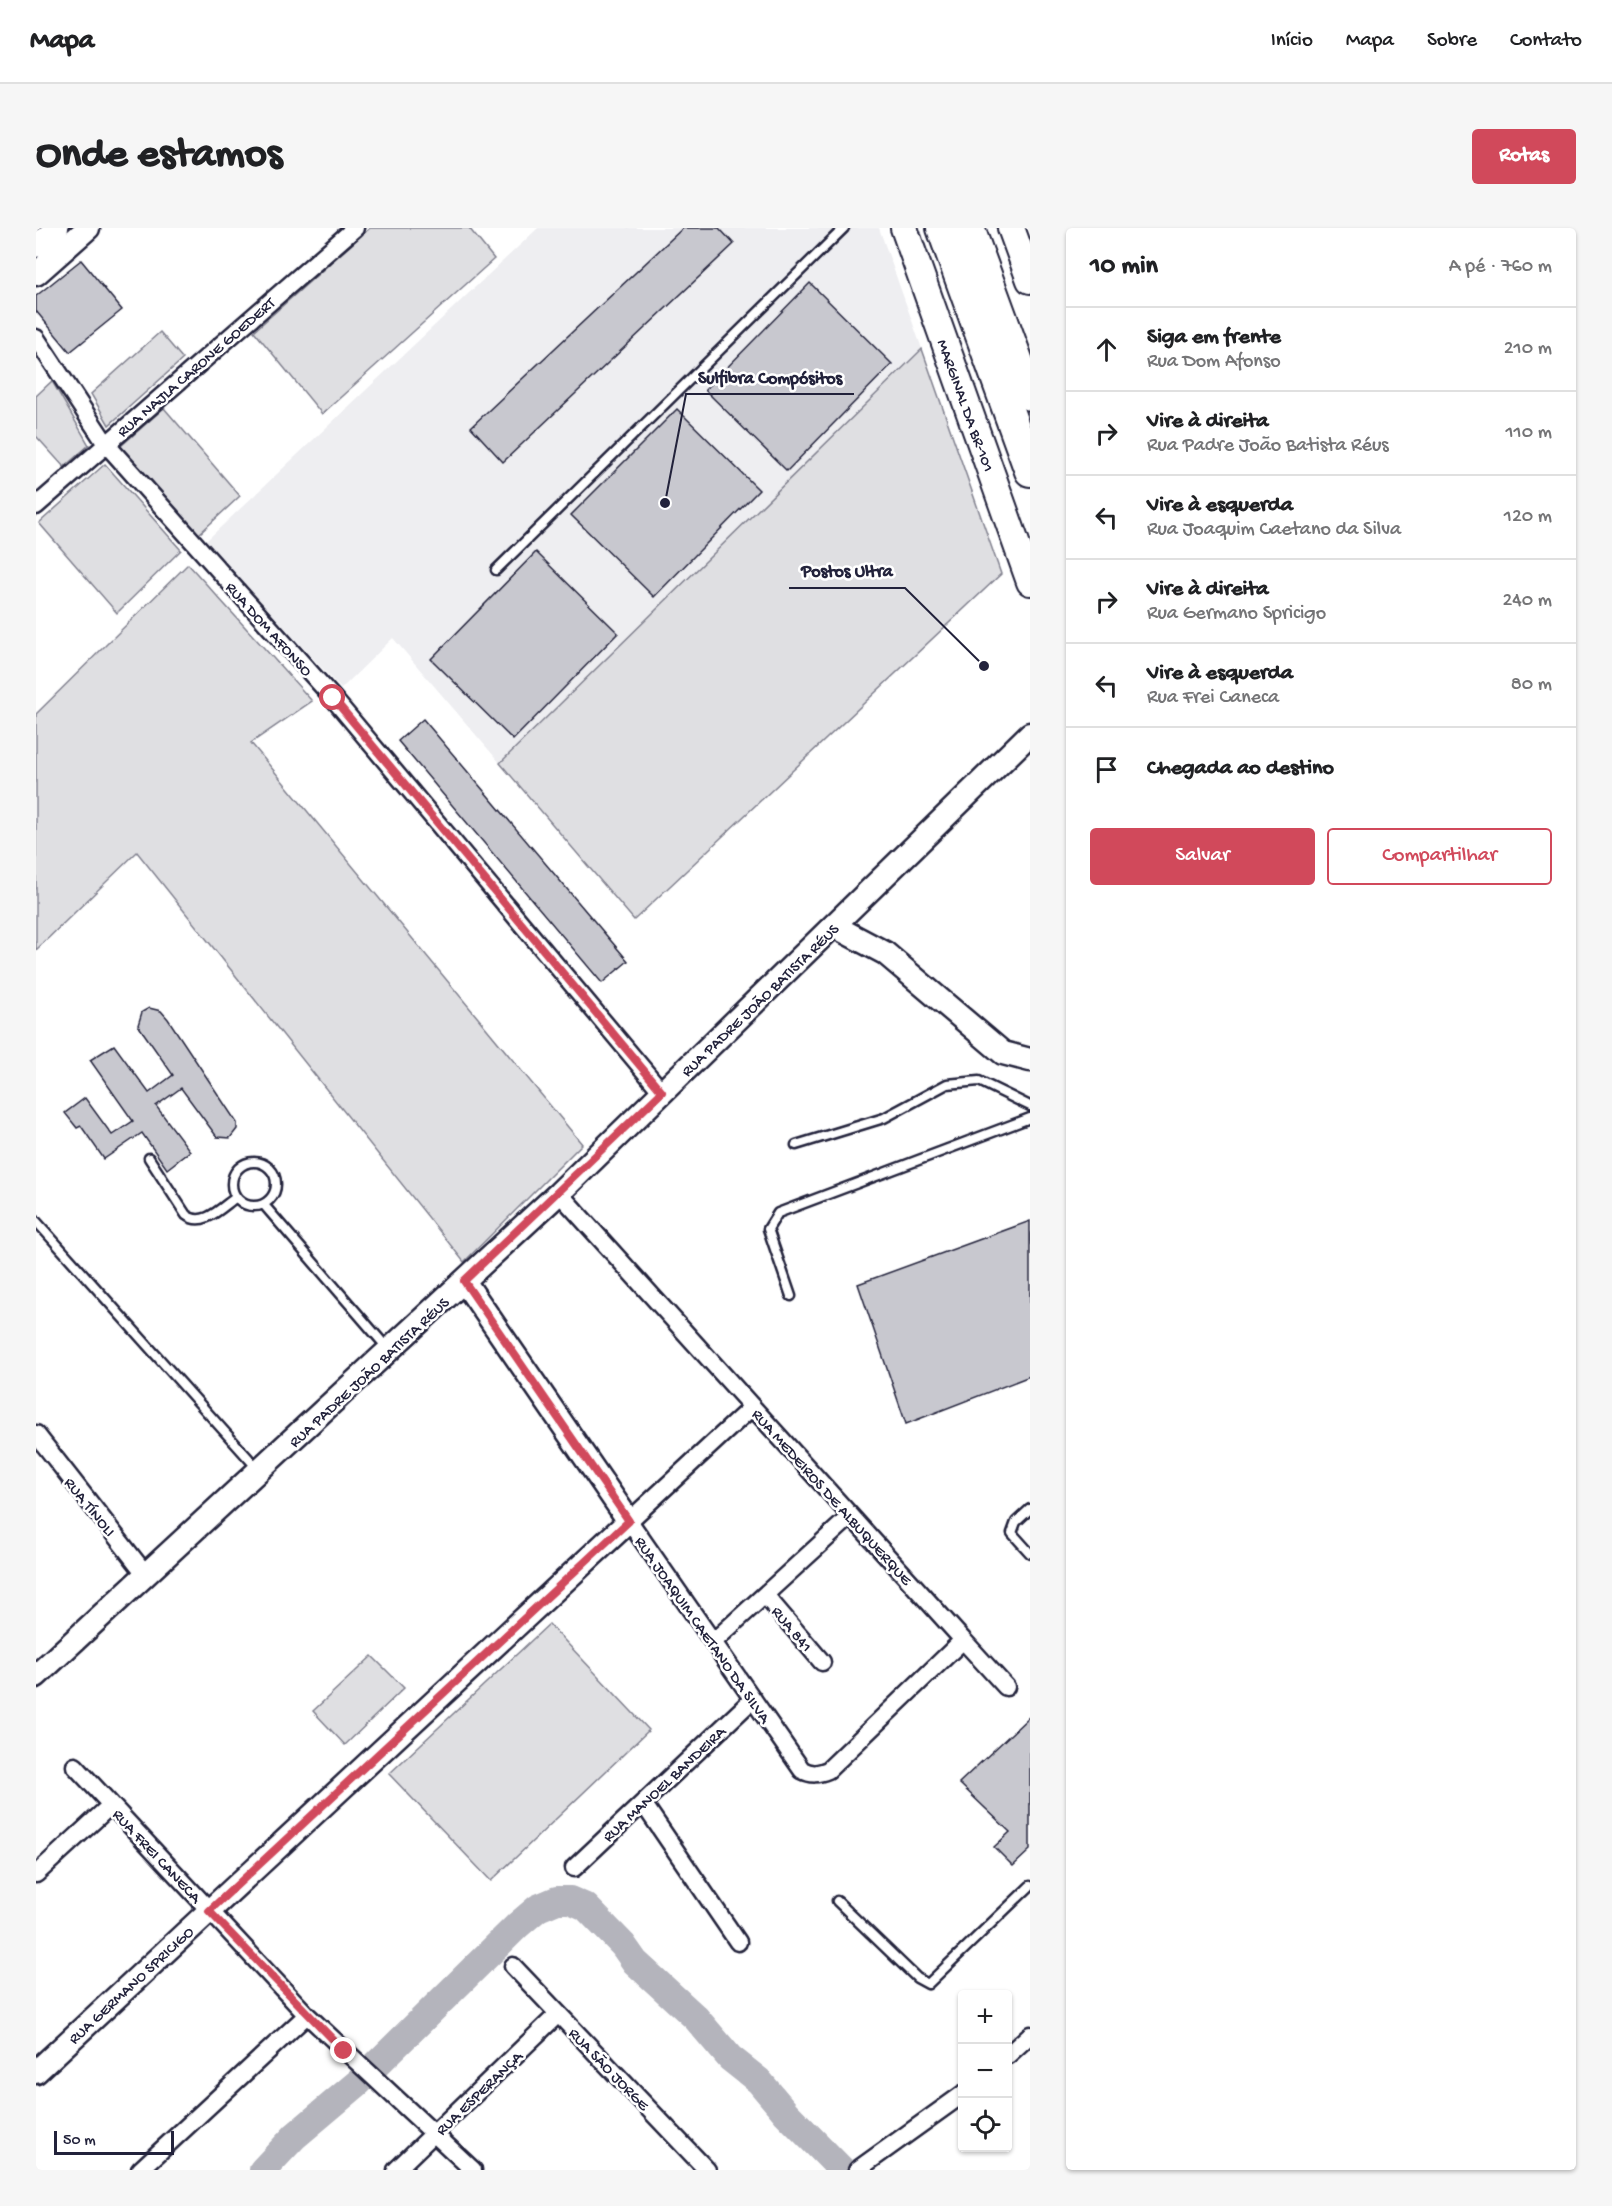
<!DOCTYPE html>
<html lang="pt">
<head>
<meta charset="utf-8">
<style>
	body { margin:0; font-family:"Gochi Hand",sans-serif; background:#f6f6f6; color:#202124 }
	.controls { position:absolute; right:18px; bottom:18px; display:grid; overflow:hidden; border-radius:6px; box-shadow:0 2px 4px #0004 }
	.controls button { width:54px; height:54px; display:grid; place-items:center; padding:0; border:0; border-bottom:2px solid #e0e0e0; background:#fff; color:#202124; font:30px sans-serif }
	.scale { position:absolute; left:18px; bottom:15px; width:120px; box-sizing:border-box; padding-left:6px; border:3px solid #22223b; border-top:0; font-size:16px; line-height:21px; white-space:nowrap; color:#22223b; -webkit-text-stroke:4px #fff; paint-order:stroke }
	.stop { position:absolute; width:18px; height:18px; margin:-14px; border:4px solid #d1495b; border-radius:50%; background:#fff }
	.stop.end { background:#d1495b; border-color:#fff; box-shadow:0 2px 6px #0008 }
	.list { margin:0; padding:0; list-style:none }
	h2 { display:flex; justify-content:space-between; align-items:center; height:78px; margin:0; padding:0 24px; font-size:26px }
	h2 small { font-size:20px; font-weight:400; color:#757577 }
	.list li { display:grid; grid-template-columns:39px 1fr auto; gap:18px; align-items:center; box-sizing:border-box; height:84px; padding:0 24px; border-top:2px solid #e0e0e0 }
	.list b { display:block; font-size:22px; white-space:nowrap }
	.list p { margin:0; font-size:20px; white-space:nowrap; color:#757577 }
	.list em { font-size:20px; font-style:normal; color:#757577 }
	.actions { display:flex; gap:12px; padding:18px 24px }
	.actions a { flex:1; padding:14px 0; border:2px solid #d1495b; border-radius:6px; text-align:center; font-size:21px; color:#d1495b }
	.actions .main { background:#d1495b; color:#fff }
	.icon { flex:none; width:33px; height:33px; fill:none; stroke:currentColor; stroke-width:2; stroke-linecap:round; stroke-linejoin:round }
	.map { position:relative; flex:none; width:994px; height:1942px; overflow:hidden; border-radius:6px }
	header { display:flex; align-items:center; gap:36px; box-sizing:border-box; height:84px; padding:0 30px; background:#fff; border-bottom:2px solid #e0e0e0 }
	header strong { font-size:28px }
	nav { display:flex; gap:33px; margin-inline-start:auto; font-size:21px }
	.intro { display:flex; align-items:center; justify-content:space-between; box-sizing:border-box; height:144px; padding:0 36px }
	h1 { margin:0; font-size:42px }
	.button { padding:15px 27px; border-radius:6px; background:#d1495b; color:#fff; font-size:21px; font-weight:700 }
	main { display:flex; gap:36px; padding:0 36px }
	aside { flex:1; background:#fff; border-radius:6px; box-shadow:0 2px 4px #0004 }
	.map>svg:first-child { display:block }
	.built { fill:#eeeef1 }
	.green { fill:#dfdfe2; stroke:#80808e; stroke-width:1.5 }
	.lines { fill:none; stroke-linecap:round; stroke-linejoin:round }
	.river { stroke:#b4b4bc; stroke-width:28 }
	.building { fill:#c8c8cf; stroke:#22223b; stroke-width:1.5 }
	.lane-casing { stroke:#22223b; stroke-width:13 }
	.street-casing { stroke:#22223b; stroke-width:21 }
	.secondary-casing { stroke:#22223b; stroke-width:27 }
	.primary-casing { stroke:#22223b; stroke-width:30 }
	.highway-casing { stroke:#22223b; stroke-width:34 }
	.lane { stroke:#fff; stroke-width:8 }
	.street { stroke:#fff; stroke-width:16 }
	.secondary { stroke:#fff; stroke-width:22 }
	.primary { stroke:#fff; stroke-width:26 }
	.highway { stroke:#fff; stroke-width:30 }
	.route { stroke:#d1495b; stroke-width:8 }
	.labels { text-anchor:middle; stroke-width:5; stroke-linejoin:round; paint-order:stroke }
	.street-label { font-size:16px; fill:#22223b; stroke:#fff }
	.leader { fill:none; stroke:#22223b; stroke-width:2 }
	.callout-dot { fill:#22223b; stroke:#fff; stroke-width:2 }
	.callout-label { font-size:18px; text-anchor:middle; font-weight:bold; fill:#22223b; stroke:#fff; stroke-width:5; stroke-linejoin:round; paint-order:stroke }
</style>
</head>
<body>
<header>
<strong>Mapa</strong>
<nav><a>Início</a><a>Mapa</a><a>Sobre</a><a>Contato</a></nav>
</header>
<div class="intro"><h1>Onde estamos</h1><a class="button">Rotas</a></div>
<main>
<div class="map">
<svg width="994" height="1942" viewBox="0 0 994 1942">
	<rect width="100%" height="100%" fill="#fff"/>
	<filter id="ink" filterUnits="userSpaceOnUse"><feTurbulence type="fractalNoise" baseFrequency=".0167" numOctaves="2"/><feDisplacementMap in="SourceGraphic" scale="12" xChannelSelector="R" yChannelSelector="G"/><feConvolveMatrix kernelMatrix="1 2 1 2 8 2 1 2 1" color-interpolation-filters="sRGB"/></filter>
	<g filter="url(#ink)">
		<path class="built" d="M 502,0 L 843,0 L 886,121 L 464,535 L 357,410 L 305,461 L 170,313 Z"/>
		<path class="green" d="M 334,0 L 433,0 L 458,31 L 286,186 L 218,103 Z
			M 124,104 L 147,131 L 73,197 L 55,166 Z
			M 886,121 L 965,346 L 598,692 L 464,535 Z
			M 16,153 L 53,217 L 28,239 L 0,208 L 0,168 Z
			M 128,180 L 204,268 L 162,307 L 88,228 L 85,218 Z
			M 69,236 L 145,322 L 81,385 L 3,295 Z
			M 152,336 L 276,473 L 215,515 L 546,916 L 428,1034 L 101,624 L 0,722 L 0,486 Z
			M 513,1396 L 613,1502 L 455,1653 L 353,1546 Z
			M 336,1428 L 368,1460 L 309,1517 L 277,1483 Z"/>
		<g class="lines">
			<path class="river" d="M 340,1837 L 482,1697 L 502,1680 L 521,1672 L 534,1672 L 550,1679 L 587,1717 L 599,1734 L 660,1790 L 694,1830 L 723,1853 L 750,1885 L 806,1942
				M 227,1942 L 259,1908 L 323,1854"/>
		</g>
		<path class="building" d="M 647,0 L 683,0 L 698,16 L 467,234 L 435,199 Z
			M 45,32 L 86,82 L 34,124 L 0,83 L 0,68 Z
			M 774,55 L 856,136 L 751,243 L 669,162 Z
			M 641,181 L 723,262 L 618,369 L 535,287 Z
			M 500,324 L 582,405 L 477,512 L 395,431 Z
			M 387,491 L 592,733 L 566,755 L 362,513 Z
			M 113,780 L 125,783 L 132,791 L 201,895 L 201,901 L 194,910 L 181,909 L 145,860 L 120,878 L 154,923 L 131,941 L 106,905 L 68,931 L 45,898 L 41,900 L 29,885 L 49,870 L 76,907 L 97,893 L 54,832 L 78,817 L 113,865 L 137,847 L 102,797 L 106,784 Z
			M 994,993 L 994,1148 L 870,1196 L 822,1056 Z
			M 994,1488 L 994,1622 L 977,1638 L 958,1619 L 974,1604 L 923,1555 Z"/>
		<g class="lines">
			<defs>
				<path id="lane" d="M 460,342 L 808,0
					M 760,917 L 848,890 L 911,856 L 943,853 L 994,878
					M 113,930 L 150,987 C 167,1000 185,980 199,970
					M196 956a22 22 0 1 1 44 0a22 22 0 1 1-44 0Z
					M 228,977 L 353,1122
					M 0,993 L 222,1241
					M 755,1068 L 732,1001 L 742,985 L 994,890
					M 994,1281 L 980,1294 L 976,1305 L 994,1325
					M 801,1673 L 881,1750 L 892,1756 L 994,1658"/>
				<path id="street" d="M 0,110 L 70,216 L 297,470 L 626,864
					M 0,278 L 319,0
					M 523,965 L 927,1412 L 792,1542 C 782,1546 776,1547 766,1542 L 593,1293 L 716,1179
					M 0,1206 L 111,1348
					M 729,1367 L 786,1434
					M 927,1412 L 970,1459
					M 677,1414 L 815,1288
					M 39,1538 L 271,1787 L 437,1942
					M 607,1575 L 702,1714
					M 538,1640 L 717,1471
					M 0,1646 L 75,1577
					M 477,1738 L 671,1942
					M 972,1827 L 994,1807
					M 104,1942 L 271,1787
					M 360,1942 L 522,1786
					M 821,1942 L 927,1866"/>
				<path id="secondary" d="M 0,18 L 21,0
					M 0,46 L 52,0
					M 798,698 L 849,725 L 967,825 L 994,832
					M 0,1448 L 523,965 L 994,506
					M 0,1844 L 593,1293 L 428,1053"/>
				<path id="primary" d="M 868,0 L 994,354
					M 975,0 L 994,52"/>
				<path id="highway" d="M 906,0 L 994,243
					M 933,0 L 994,167"/>
			</defs>
			<use href="#lane" class="lane-casing"/>
			<use href="#street" class="street-casing"/>
			<use href="#secondary" class="secondary-casing"/>
			<use href="#primary" class="primary-casing"/>
			<use href="#highway" class="highway-casing"/>
			<use href="#lane" class="lane"/>
			<use href="#street" class="street"/>
			<use href="#secondary" class="secondary"/>
			<use href="#primary" class="primary"/>
			<use href="#highway" class="highway"/>
		</g>
	</g>
	<g class="lines" filter="url(#ink)">
		<path class="route" d="M 297,470 L 626,864 L 428,1053 L 593,1293 L 173,1683 L 308,1823"/>
	</g>
	<g class="labels">
		<g class="street-label">
			<text transform="translate(159 138) rotate(-41)" y="6">RUA NAJLA CARONE GOEDERT</text>
			<text transform="translate(931 177) rotate(70)" y="6">MARGINAL DA BR-101</text>
			<text transform="translate(234 400) rotate(48)" y="6">RUA DOM AFONSO</text>
			<text transform="translate(723 771) rotate(-44)" y="6">RUA PADRE JOÃO BATISTA RÉUS</text>
			<text transform="translate(332 1143) rotate(-43)" y="6">RUA PADRE JOÃO BATISTA RÉUS</text>
			<text transform="translate(797 1268) rotate(48)" y="6">RUA MEDEIROS DE ALBUQUERQUE</text>
			<text transform="translate(55 1278) rotate(51)" y="6">RUA TÍNOLI</text>
			<text transform="translate(757 1400) rotate(50)" y="6">RUA 841</text>
			<text transform="translate(668 1401) rotate(55)" y="6">RUA JOAQUIM CAETANO DA SILVA</text>
			<text transform="translate(627 1555) rotate(-43)" y="6">RUA MANOEL BANDEIRA</text>
			<text transform="translate(122 1627) rotate(47)" y="6">RUA FREI CANECA</text>
			<text transform="translate(94 1756) rotate(-43)" y="6">RUA GERMANO SPRICIGO</text>
			<text transform="translate(574 1840) rotate(46)" y="6">RUA SÃO JORGE</text>
			<text transform="translate(442 1864) rotate(-44)" y="6">RUA ESPERANÇA</text>
		</g>
	</g>
	<path class="leader" d="M629 275L650 166H818M948 438L869 360H753"/>
	<g class="callout-dot">
		<circle cx="629" cy="275" r="6"/>
		<circle cx="948" cy="438" r="6"/>
	</g>
	<g class="callout-label">
		<text x="734" y="155">Sulfibra Compósitos</text>
		<text x="811" y="348">Postos Ultra</text>
	</g>
</svg>
<div class="controls">
<button>+</button>
<button>−</button>
<button><svg class="icon" aria-label="locate" viewBox="0 0 24 24"><circle cx="12" cy="12" r="6"/><path d="M12 2v4M12 18v4M2 12h4M18 12h4"/></svg></button>
</div>
<div class="scale">50 m</div>
<div class="stop" style="left:297px;top:470px"></div>
<div class="stop end" style="left:308px;top:1823px"></div>
</div>
<aside>
<h2>10 min<small>A pé · 760 m</small></h2>
<ul class="list">
<li><svg class="icon" aria-label="ahead" viewBox="0 0 24 24"><path d="M12 20V5M6 11l6-6 6 6"/></svg><div><b>Siga em frente</b><p>Rua Dom Afonso</p></div><em>210 m</em></li>
<li><svg class="icon" aria-label="right" viewBox="0 0 24 24"><path d="M7 20v-9h11M14 6l5 5-5 5"/></svg><div><b>Vire à direita</b><p>Rua Padre João Batista Réus</p></div><em>110 m</em></li>
<li><svg class="icon" aria-label="left" viewBox="0 0 24 24"><path d="M17 20v-9H6M10 6l-5 5 5 5"/></svg><div><b>Vire à esquerda</b><p>Rua Joaquim Caetano da Silva</p></div><em>120 m</em></li>
<li><svg class="icon" aria-label="right" viewBox="0 0 24 24"><path d="M7 20v-9h11M14 6l5 5-5 5"/></svg><div><b>Vire à direita</b><p>Rua Germano Spricigo</p></div><em>240 m</em></li>
<li><svg class="icon" aria-label="left" viewBox="0 0 24 24"><path d="M17 20v-9H6M10 6l-5 5 5 5"/></svg><div><b>Vire à esquerda</b><p>Rua Frei Caneca</p></div><em>80 m</em></li>
<li><svg class="icon" aria-label="arrive" viewBox="0 0 24 24"><path d="M6 21V4h12l-3 4 3 4H6"/></svg><div><b>Chegada ao destino</b></div></li>
</ul>
<div class="actions"><a class="main">Salvar</a><a>Compartilhar</a></div>
</aside>
</main>
</body>
</html>
